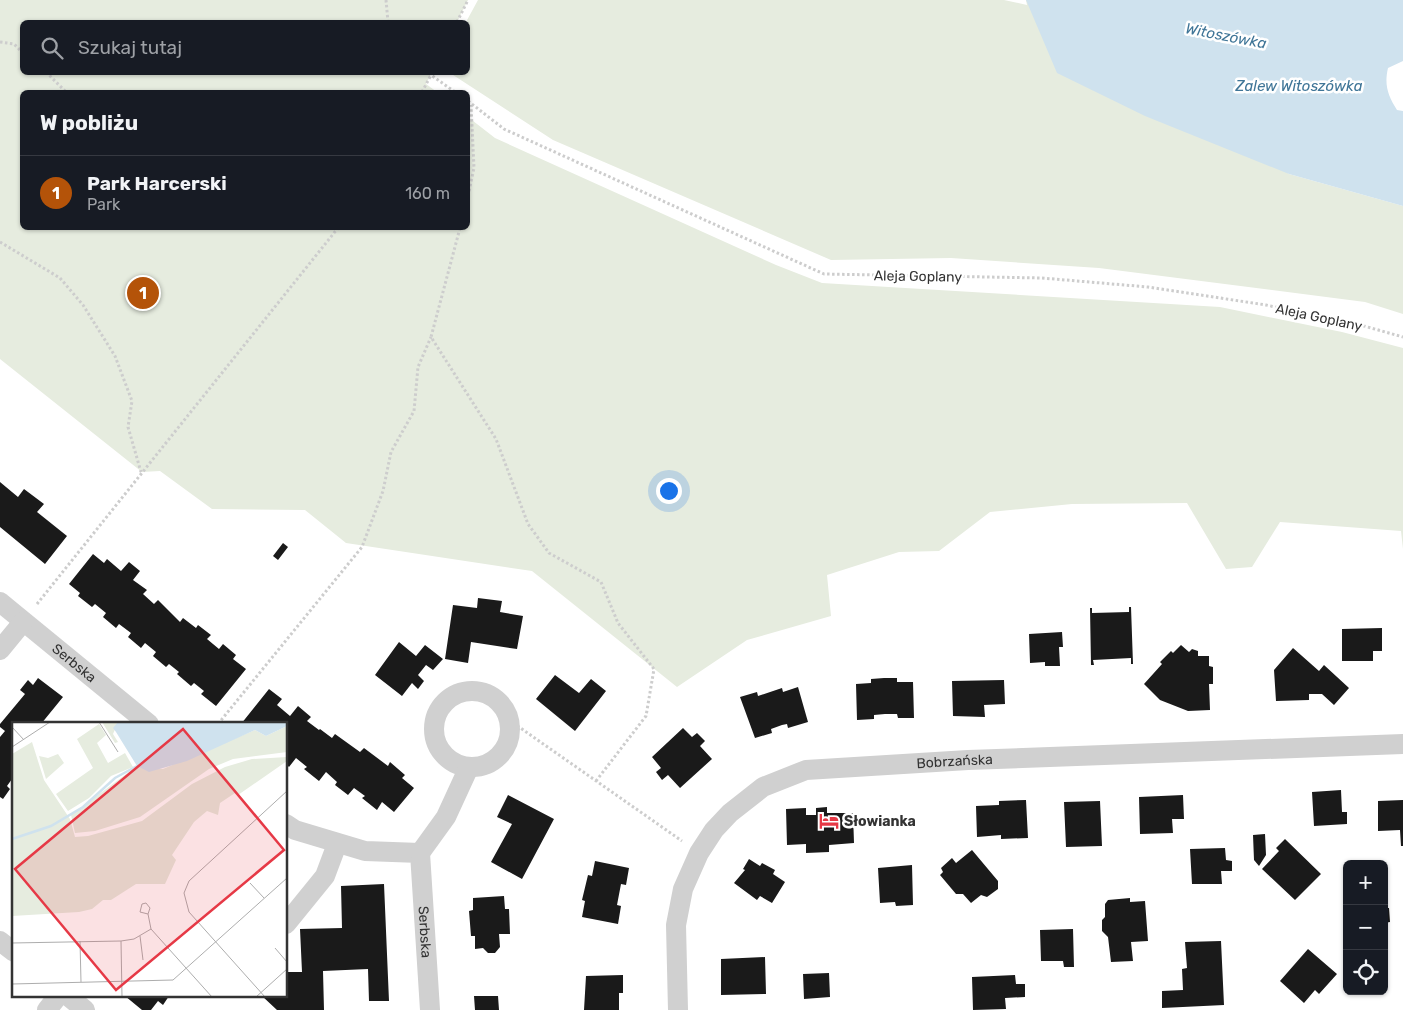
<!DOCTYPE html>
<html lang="pl">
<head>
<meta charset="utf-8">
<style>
	body { margin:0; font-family:Rubik,sans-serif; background:#242831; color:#f1f3f6 }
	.controls { position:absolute; right:15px; bottom:15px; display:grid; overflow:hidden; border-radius:8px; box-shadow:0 1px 4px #0004 }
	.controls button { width:45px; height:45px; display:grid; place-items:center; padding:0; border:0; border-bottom:1px solid #363941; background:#171b24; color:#f1f3f6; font:25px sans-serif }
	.you { position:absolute; left:668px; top:490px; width:18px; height:18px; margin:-12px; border:4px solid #fff; border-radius:50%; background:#1a73e8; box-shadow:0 0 0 8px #1a73e833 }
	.badge { display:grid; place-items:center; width:32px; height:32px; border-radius:50%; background:#b45309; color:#fff; font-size:16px; font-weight:700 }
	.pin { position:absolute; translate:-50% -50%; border:2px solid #fff; box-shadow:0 1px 5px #0006 }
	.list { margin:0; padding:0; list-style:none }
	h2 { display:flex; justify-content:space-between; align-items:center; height:65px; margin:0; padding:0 20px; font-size:21px }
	h2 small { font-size:16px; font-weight:400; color:#9ea1a6 }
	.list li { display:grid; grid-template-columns:32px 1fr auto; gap:15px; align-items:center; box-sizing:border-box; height:75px; padding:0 20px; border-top:1px solid #363941 }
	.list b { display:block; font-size:19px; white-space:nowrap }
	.list p { margin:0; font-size:16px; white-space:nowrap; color:#9ea1a6 }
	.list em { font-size:16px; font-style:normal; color:#9ea1a6 }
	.icon { flex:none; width:28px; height:28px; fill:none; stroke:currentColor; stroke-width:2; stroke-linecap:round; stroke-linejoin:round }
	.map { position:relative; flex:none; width:1403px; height:1010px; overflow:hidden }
	.search { position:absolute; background:#171b24; box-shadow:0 1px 4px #0004; left:20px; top:20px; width:450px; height:55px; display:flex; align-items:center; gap:12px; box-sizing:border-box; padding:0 18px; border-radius:8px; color:#9ea1a6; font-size:19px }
	.panel { position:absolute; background:#171b24; box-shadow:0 1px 4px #0004; left:20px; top:90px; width:450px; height:140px; border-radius:8px }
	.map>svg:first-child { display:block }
	.green { fill:#e6ecdf }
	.water { fill:#cfe2ee }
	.building { fill:#1a1a1a }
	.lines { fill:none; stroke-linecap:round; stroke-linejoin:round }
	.path { stroke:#cdcdcd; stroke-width:3; stroke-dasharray:2.5 2.5; stroke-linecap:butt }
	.minor { stroke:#d0d0d0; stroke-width:20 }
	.labels { text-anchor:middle; stroke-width:5; stroke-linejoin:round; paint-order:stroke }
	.street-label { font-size:14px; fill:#333; stroke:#fff }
	.poi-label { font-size:14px; font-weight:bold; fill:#333; stroke:#fff; text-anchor:start }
	.water-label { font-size:15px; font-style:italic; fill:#3f7597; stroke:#fff }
	.inset-river { fill:none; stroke:#cfe2ee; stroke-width:2.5 }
	.inset-road { fill:none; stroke:#adadad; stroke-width:1 }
	.view { fill:#e63946; fill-opacity:0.15; stroke:#e63946; stroke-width:2.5 }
	.inset-edge { fill:none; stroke:#333; stroke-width:2.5 }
</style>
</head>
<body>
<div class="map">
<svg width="1403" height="1010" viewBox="0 0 1403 1010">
	<rect width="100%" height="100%" fill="#fff"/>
	<path class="green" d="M 0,0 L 468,0 L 457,22 L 22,22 L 22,72 L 432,72 L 426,84 L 437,92 L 22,92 L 22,228 L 468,228 L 468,117 L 495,138 L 776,265 L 822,283 L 1220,307 L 1342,332 L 1403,348 L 1403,549 L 1401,531 L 1280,522 L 1252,567 L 1226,569 L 1187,503 L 1072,504 L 990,512 L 939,551 L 899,552 L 827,575 L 831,616 L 747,640 L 677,687 L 532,571 L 346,543 L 305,510 L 212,509 L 160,471 L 142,472 L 0,359 Z
		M 478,0 L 1004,0 L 1027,5 L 1026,0 L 1035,0 L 1289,174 L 1403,206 L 1403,314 L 1365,302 L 1099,268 L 951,258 L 831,260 L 553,140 L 450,73 L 468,72 L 468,22 L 466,22 Z"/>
	<path class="water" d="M 1026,0 L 1403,0 L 1403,61 L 1388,68 C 1384,85 1388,96 1397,110 L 1403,111 L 1403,206 L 1289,174 L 1145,116 L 1057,73 Z"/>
	<path class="building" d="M 0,482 L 18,497 L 24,489 L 44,504 L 37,512 L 67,536 L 45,564 L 0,527 Z
		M 283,543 L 288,547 L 278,560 L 273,556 Z
		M 93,554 L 104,563 L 107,559 L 121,571 L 129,562 L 140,571 L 133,580 L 147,590 L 143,594 L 154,604 L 158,600 L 180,622 L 183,618 L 196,628 L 198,625 L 211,635 L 207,639 L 219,649 L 223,644 L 236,655 L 233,659 L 246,669 L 216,706 L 201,694 L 204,691 L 194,683 L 191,686 L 177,674 L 179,672 L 169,664 L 166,667 L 153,656 L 156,652 L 145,643 L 141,648 L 128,637 L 131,633 L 119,624 L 116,628 L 103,617 L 106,613 L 95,604 L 92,607 L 78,596 L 80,593 L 69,584 Z
		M 478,598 L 502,601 L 500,612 L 523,616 L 517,649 L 471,642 L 468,663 L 445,659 L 453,605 L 477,608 Z
		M 1129,607 L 1131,607 L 1133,664 L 1131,664 L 1131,658 L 1093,660 L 1094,665 L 1091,665 L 1090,608 L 1092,608 L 1092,613 L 1129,612 Z
		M 1382,628 L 1382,651 L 1373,651 L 1373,661 L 1342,661 L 1342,629 Z
		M 1062,632 L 1063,647 L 1059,647 L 1060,666 L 1045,666 L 1045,662 L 1030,663 L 1029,634 Z
		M 399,642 L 416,656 L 425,645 L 443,659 L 433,670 L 426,665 L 418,675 L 424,681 L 418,689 L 412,683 L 402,696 L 375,675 Z
		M 1181,645 L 1189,652 L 1192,649 L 1198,651 L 1198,656 L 1209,656 L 1209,666 L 1213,667 L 1213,684 L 1209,684 L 1210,710 L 1188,711 L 1160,700 L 1144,684 L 1162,664 L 1160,662 L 1171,651 L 1173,653 Z
		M 1293,648 L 1319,671 L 1324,665 L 1349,688 L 1334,705 L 1322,694 L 1309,694 L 1309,700 L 1276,701 L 1274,670 Z
		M 555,675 L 579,693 L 591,679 L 606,691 L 575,731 L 536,699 Z
		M 38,678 L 63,697 L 41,724 L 14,724 L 14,777 L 11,777 L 12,779 L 7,786 L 10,789 L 3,799 L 0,797 L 0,737 L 5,731 L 0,727 L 0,724 L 25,694 L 20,690 L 28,680 L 33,685 Z
		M 884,678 L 897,678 L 897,682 L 913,682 L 914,718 L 898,718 L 897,714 L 885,714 L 874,715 L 874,719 L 857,720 L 856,684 L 871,683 L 871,679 Z
		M 1004,680 L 1005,704 L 984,705 L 985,717 L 953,716 L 952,681 Z
		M 798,687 L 808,722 L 788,728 L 787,724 L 782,725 L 771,729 L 772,733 L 755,738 L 740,697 L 757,692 L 758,696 L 782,688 L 783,692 Z
		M 269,689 L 282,699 L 277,705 L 290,716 L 298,706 L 311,717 L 307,721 L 319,730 L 320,729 L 332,738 L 335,734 L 360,752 L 364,748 L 388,766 L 390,762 L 405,775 L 402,778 L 414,788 L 394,812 L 382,802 L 377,810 L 362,798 L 365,796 L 354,788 L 348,795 L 335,785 L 337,782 L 326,772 L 319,781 L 304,769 L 307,767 L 296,758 L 289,767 L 286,764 L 286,724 L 241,724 Z
		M 683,728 L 692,737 L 697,733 L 705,741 L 700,746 L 712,759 L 680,788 L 668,775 L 662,780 L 656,772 L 661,768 L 652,757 Z
		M 1341,790 L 1342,812 L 1347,812 L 1347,824 L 1314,826 L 1312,792 Z
		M 508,795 L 554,819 L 522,879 L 491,862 L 512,824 L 497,817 Z
		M 1183,795 L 1184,819 L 1172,819 L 1173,833 L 1140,834 L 1139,797 Z
		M 1026,800 L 1028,838 L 1001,839 L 1001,835 L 977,837 L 976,806 L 999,805 L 999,801 Z
		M 1403,800 L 1403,846 L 1401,846 L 1400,830 L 1378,831 L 1378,801 Z
		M 1100,801 L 1102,846 L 1066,847 L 1064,802 Z
		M 827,807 L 827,813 L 853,813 L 854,843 L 829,845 L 829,852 L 806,853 L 806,844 L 787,845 L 786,809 L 806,808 L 806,815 L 816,815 L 816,808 Z
		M 1265,834 L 1266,855 L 1259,866 L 1254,860 L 1253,835 Z
		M 1285,839 L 1321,874 L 1295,900 L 1262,869 L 1279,851 L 1276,848 Z
		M 1225,848 L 1226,860 L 1232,861 L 1232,871 L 1221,871 L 1222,884 L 1192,884 L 1190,849 Z
		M 972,850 L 998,881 L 998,889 L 987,897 L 981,895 L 971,903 L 963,894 L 956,894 L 940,875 L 943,872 L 941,868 L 952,858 L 956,863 Z
		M 749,859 L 760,866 L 762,863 L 775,870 L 773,874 L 785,882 L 772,903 L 760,896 L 757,900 L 734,883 L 745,870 L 743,869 Z
		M 595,861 L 629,868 L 626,885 L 621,884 L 617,905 L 621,906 L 618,924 L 582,917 L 585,901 L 582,900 L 588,875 L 592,876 Z
		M 912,865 L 913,905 L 896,906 L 895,902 L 880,903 L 878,868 Z
		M 384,884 L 389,1001 L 369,1001 L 368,969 L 323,971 L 324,1010 L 277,1010 L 262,996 L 286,996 L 286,972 L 302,972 L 300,929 L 342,928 L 341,886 Z
		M 504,896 L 505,909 L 509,909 L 510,934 L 499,934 L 500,947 L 495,953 L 488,953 L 483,948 L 475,949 L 475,936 L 471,936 L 469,911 L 473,910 L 473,898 Z
		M 1130,898 L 1130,902 L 1145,901 L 1148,941 L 1131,942 L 1133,961 L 1111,962 L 1108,937 L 1102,931 L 1102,920 L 1105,917 L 1105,904 L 1108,900 Z
		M 1384,908 L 1389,908 L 1390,922 L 1384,923 Z
		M 1073,929 L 1074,967 L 1064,967 L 1063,961 L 1041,961 L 1040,930 Z
		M 1221,941 L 1224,1005 L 1162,1008 L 1162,991 L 1183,990 L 1182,969 L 1187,968 L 1185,942 Z
		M 1308,949 L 1337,974 L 1319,994 L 1315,990 L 1304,1003 L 1280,981 Z
		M 765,957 L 766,994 L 721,995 L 721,959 Z
		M 829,973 L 830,997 L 804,999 L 803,974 Z
		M 623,975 L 623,993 L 619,993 L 619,1010 L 584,1010 L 586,976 Z
		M 1015,975 L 1016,984 L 1025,984 L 1025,997 L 1005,998 L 1006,1009 L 973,1010 L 972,977 Z
		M 125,996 L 169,996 L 163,1005 L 158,1001 L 151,1010 L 142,1010 Z
		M 474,996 L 498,996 L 499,1010 L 475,1010 Z"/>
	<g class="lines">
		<path class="path" d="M 386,0 L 388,22
			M 457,22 L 468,0
			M 0,42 L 14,44 L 22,52
			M 46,72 L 66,92
			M 432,72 L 431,75 L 455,92
			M 422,92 L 431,75 L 428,72
			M 468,101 L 504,129 L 824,274 L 1042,278 L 1148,287 L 1266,305 L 1364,326 L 1403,337
			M 468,196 L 474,168 L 471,105
			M 460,228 L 431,337 L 496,439 L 528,524 L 549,553 L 601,582 L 618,623 L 654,669 L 646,716 L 596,781
			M 0,242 L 60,278 L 83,305 L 115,356 L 132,401 L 128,427 L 141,472
			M 37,604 L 338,228
			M 509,720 L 682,841
			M 218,724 L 362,547 L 383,491 L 391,452 L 414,411 L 418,367 L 431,337"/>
		<g class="minor">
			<path id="s1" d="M 0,602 L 149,724"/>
			<path d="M 0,650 L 23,622"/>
			<circle cx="472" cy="729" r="38"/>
			<path id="s2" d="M 286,824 L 295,830 L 365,851 L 420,853 L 430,1010"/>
			<path d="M 420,853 L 446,817 L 469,767"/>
			<path d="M 286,924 L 325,876 L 337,844"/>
			<path d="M 0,941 L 14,952"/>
			<path d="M 68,996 L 85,1010"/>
			<path d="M 47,1010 L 58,996"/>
			<path id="s3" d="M 678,1010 L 676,925 L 683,889 L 699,853 L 714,830 L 730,813 L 763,787 L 806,770 L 968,760 L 1403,744"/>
		</g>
	</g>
	<defs>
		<symbol id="hotel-bare" viewBox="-9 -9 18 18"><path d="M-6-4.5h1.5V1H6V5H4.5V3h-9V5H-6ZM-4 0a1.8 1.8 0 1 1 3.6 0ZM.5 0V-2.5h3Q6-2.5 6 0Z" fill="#e63946" stroke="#fff" stroke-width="2.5" paint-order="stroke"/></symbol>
	</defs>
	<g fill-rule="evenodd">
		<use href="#hotel-bare" x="815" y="807" width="28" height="28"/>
	</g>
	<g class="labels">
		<g class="street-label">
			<text transform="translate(918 276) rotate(1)" y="5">Aleja Goplany</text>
			<text transform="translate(1319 317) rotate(12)" y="5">Aleja Goplany</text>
			<text dy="5" stroke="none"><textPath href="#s1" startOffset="96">Serbska</textPath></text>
			<text dy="5" stroke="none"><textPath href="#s3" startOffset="449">Bobrzańska</textPath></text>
			<text dy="5" stroke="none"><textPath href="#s2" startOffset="218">Serbska</textPath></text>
		</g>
		<g class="poi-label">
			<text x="844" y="826">Słowianka</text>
		</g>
		<g class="water-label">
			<text transform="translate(1226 36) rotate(11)" y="5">Witoszówka</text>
			<text x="1299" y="91">Zalew Witoszówka</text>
		</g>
	</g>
	<g transform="translate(12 722)">
		<rect width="275" height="275" fill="#fff"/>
		<path d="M 90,0 L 106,0 L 101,12 L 106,20 L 103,21 ZM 87,2 L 94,13 L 85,21 L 96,41 L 113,31 L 121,45 L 99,54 L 77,76 L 56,89 L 44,72 L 81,46 L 65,17 ZM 275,4 L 275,30 L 221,37 L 197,47 L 128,95 L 83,109 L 63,111 L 59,93 L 125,44 L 151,47 L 243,8 L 254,14 ZM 20,20 L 32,58 L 58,97 L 63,115 L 76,114 L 130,99 L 180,62 L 213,45 L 240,37 L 275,35 L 275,39 L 226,73 L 223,71 L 208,81 L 206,93 L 195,89 L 182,100 L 160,133 L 164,138 L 153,162 L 124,162 L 99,178 L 91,178 L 80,187 L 67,190 L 0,194 L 0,32 ZM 46,32 L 52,41 L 34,57 L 27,34 L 36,36 Z" fill="#e6ecdf"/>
		<path d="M 106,0 L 275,0 L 275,4 L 254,14 L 243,8 L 175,39 L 137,50 L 125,44 L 104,10 L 101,6 Z" fill="#cfe2ee"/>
		<path class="inset-river" d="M 0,117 L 39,104 L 71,85 L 103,56 L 125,44"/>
		<path class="inset-road" d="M 87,0 L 106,30M 0,5 L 12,18M 0,25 L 38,0M 238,161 L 252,176M 136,192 L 128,190 L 130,182 L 134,181 L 138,186 L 136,192 L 139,207M 128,214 L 131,238M 68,219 L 69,260M 109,219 L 110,275M 0,221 L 109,219 L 122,217 L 139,207 L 200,275M 263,226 L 275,240M 0,262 L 161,258 L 275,156M 244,275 L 275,247M 253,275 L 177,190 L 172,171 L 177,159 L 275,69"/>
		<path class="view" d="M 171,7 L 272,128 L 104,268 L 3,147 Z"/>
		<rect width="275" height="275" class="inset-edge"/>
	</g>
</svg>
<div class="controls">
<button>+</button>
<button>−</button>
<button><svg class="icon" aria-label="locate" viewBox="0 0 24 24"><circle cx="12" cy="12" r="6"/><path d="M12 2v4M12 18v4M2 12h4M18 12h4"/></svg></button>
</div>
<div class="you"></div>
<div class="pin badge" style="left:143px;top:293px">1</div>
<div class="search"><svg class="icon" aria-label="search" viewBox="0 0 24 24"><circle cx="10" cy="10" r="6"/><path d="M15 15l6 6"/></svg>Szukaj tutaj</div>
<section class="panel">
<h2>W pobliżu<small></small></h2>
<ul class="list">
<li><span class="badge">1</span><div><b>Park Harcerski</b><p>Park</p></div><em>160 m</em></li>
</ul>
</section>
</div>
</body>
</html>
